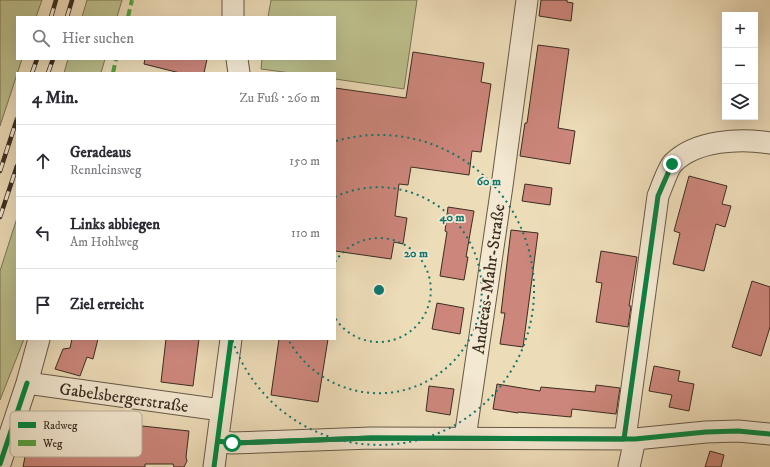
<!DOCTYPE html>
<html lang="de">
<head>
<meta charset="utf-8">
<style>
	body { margin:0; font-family:"IM FELL DW Pica",serif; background:#f7f7f7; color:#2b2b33 }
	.controls { position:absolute; right:12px; top:12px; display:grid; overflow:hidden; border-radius:0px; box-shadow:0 4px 16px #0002 }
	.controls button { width:36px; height:36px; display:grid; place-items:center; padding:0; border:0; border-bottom:1px solid #e1e1e2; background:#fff; color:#2b2b33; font:20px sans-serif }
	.stop { position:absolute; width:12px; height:12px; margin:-9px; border:3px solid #0b8043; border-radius:50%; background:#fff }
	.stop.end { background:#0b8043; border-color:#fff; box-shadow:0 1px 4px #0008 }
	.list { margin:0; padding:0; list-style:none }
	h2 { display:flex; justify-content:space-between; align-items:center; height:52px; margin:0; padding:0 16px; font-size:17px }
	h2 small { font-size:13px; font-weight:400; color:#7c7c81 }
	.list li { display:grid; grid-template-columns:26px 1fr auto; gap:12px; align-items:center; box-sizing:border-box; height:72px; padding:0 16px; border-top:1px solid #e1e1e2 }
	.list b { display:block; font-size:15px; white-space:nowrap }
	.list p { margin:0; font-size:13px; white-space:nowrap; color:#7c7c81 }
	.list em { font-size:13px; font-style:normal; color:#7c7c81 }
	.icon { flex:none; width:22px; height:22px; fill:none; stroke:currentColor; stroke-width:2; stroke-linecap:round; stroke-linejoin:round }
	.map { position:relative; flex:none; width:770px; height:467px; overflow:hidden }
	.search { position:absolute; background:#fff; box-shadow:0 4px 16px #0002; left:16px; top:16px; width:320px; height:44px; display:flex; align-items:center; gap:10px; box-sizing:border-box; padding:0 14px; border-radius:0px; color:#7c7c81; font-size:15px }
	.panel { position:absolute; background:#fff; box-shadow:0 4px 16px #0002; left:16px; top:72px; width:320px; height:268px; border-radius:0px }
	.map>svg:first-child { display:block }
	.green { fill:#bcbf8c; stroke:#7b7656 }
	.building { fill:#cc867b; stroke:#3a2d21 }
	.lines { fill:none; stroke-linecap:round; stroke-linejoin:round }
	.minor-casing { stroke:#675947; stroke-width:23 }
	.minor { stroke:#f3e8d1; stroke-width:21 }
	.rail-casing { stroke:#3a2d21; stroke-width:4.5 }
	.rail { stroke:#f3e8d1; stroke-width:3; stroke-dasharray:9; stroke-linecap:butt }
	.quiet { stroke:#54a441; stroke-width:4; stroke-dasharray:8 4; stroke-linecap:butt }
	.cycleway-casing { stroke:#f3e8d1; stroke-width:8 }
	.cycleway { stroke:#00873e; stroke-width:5 }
	.route { stroke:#0b8043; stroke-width:5 }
	.ring { fill:none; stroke:#0f766e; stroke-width:2; stroke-dasharray:2 4 }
	.labels { text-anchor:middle; stroke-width:3.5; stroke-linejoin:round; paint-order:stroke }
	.street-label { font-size:17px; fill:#3a2d21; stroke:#f3e8d1 }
	.key { fill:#f3e8d1; stroke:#bcb09c; stroke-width:1 }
	.key-label { font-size:11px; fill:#3a2d21 }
	.centre { fill:#0f766e; stroke:#f3e8d1; stroke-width:2 }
	.ring-label { font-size:12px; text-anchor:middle; font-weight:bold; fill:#0f766e; stroke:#f3e8d1; stroke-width:3.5; stroke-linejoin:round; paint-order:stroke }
</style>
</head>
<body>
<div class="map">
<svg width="770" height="467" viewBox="0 0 770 467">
	<rect width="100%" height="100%" fill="#eddcb8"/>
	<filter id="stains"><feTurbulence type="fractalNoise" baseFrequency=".005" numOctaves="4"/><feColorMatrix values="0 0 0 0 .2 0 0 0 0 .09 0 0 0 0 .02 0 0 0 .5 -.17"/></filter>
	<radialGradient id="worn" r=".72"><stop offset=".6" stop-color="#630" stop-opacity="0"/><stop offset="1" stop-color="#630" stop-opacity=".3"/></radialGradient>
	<path class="green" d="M 0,0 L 42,0 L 36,17 L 17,17 L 17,59 L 22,59 L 0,126 Z
		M 87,0 L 122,0 L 117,17 L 82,17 Z
		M 271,0 L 417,0 L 404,89 L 335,79 L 335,73 L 291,73 L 261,69 L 262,59 L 335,59 L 335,17 L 268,17 Z
		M 68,59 L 105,59 L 101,73 L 64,73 Z
		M 17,218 L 17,339 L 24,339 L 0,400 L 0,271 Z"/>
	<path class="building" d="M 541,0 L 567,0 L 567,2 L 573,3 L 571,21 L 539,16 Z
		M 538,45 L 569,49 L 558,128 L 575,131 L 570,164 L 520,156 L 525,123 L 527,123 Z
		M 413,52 L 484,63 L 481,82 L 491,84 L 481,152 L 472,151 L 469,175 L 411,167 L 408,185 L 399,184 L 395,216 L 407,218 L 403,244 L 394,242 L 391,259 L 335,251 L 335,88 L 406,98 Z
		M 145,59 L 207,59 L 204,73 L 180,73 L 144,64 Z
		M 689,176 L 727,186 L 722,204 L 731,206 L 725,227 L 716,224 L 704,271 L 673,264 L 680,233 L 674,231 Z
		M 525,184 L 552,188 L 550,205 L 522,201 Z
		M 448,207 L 474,211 L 466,257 L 468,257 L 464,280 L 440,276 L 447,232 L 445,231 Z
		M 511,230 L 538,233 L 523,347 L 500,344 L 505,313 L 501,313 Z
		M 601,251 L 637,257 L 629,306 L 631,306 L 628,327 L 596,322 L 602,283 L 596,282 Z
		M 752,281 L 770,287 L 770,327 L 761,356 L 732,347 Z
		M 437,303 L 464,308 L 460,334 L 432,329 Z
		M 72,339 L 98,339 L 93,359 L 87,357 L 80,376 L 55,369 L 63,349 L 70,348 Z
		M 166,339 L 199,339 L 193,386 L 161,382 Z
		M 279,339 L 328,339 L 318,402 L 271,395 Z
		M 654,366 L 680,371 L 678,381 L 694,384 L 689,411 L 669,407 L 672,395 L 649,391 Z
		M 497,384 L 540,391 L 541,387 L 595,392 L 596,385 L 620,388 L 616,414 L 572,409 L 571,417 L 518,412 L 518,413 L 493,409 Z
		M 429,386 L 454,389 L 450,415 L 426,411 Z
		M 114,423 L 189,431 L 186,457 L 187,461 L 184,467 L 174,467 L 173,464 L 145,464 L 145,467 L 23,467 L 28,441 L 111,451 Z
		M 710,451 L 724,455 L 721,467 L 705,467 Z"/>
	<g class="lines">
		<defs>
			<path id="minor" d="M 233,0 L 233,17
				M 237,59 L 239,73
				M 27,383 L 221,410
				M 465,438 L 502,186 L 527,0
				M 625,439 L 658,196 C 661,189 668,168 673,163 C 696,140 740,138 770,143
				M 218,441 L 232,443 L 371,438 L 635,439 L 706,432 L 738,431 L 770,434
				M 0,464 L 27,383 L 39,339
				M 214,467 L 231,339
				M 629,467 L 635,439"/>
		</defs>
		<use href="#minor" class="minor-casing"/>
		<use href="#minor" class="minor"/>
		<defs>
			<path id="rail" d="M 51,17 L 56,0
				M 67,17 L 72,0
				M 32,73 L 37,59
				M 48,73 L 53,59
				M 0,171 L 17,119
				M 0,217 L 17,166"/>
		</defs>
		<use href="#rail" class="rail-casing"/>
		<use href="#rail" class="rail"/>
		<path class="quiet" d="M 128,17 L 132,0
			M 113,73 L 116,59"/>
		<defs>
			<path id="cycleway" d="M 218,441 L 232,443 L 371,438 L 635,439 L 706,432 L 738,431 L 770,434
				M 0,464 L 27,383
				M 214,467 L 231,339"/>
		</defs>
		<use href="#cycleway" class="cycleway-casing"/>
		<use href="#cycleway" class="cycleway"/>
	</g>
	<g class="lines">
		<path class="route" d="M 232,443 L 371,438 L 624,439 L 658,196 L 672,164"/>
	</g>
	<g class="ring">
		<path d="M335 262A52 52 0 1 1 335 318"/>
		<path d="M335 197A103 103 0 1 1 288 339"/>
		<path d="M336 141A155 155 0 1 1 232 339"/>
	</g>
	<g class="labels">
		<g class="street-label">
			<text transform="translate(488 279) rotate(-82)" y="6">Andreas-Mahr-Straße</text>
			<text transform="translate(124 397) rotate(8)" y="6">Gabelsbergerstraße</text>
		</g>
	</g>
	<rect x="10" y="411" width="132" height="46" rx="6" class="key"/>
	<rect x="18" y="422" width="18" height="6" fill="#00873e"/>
	<rect x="18" y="440" width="18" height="6" fill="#54a441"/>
	<g class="key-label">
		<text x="43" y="429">Radweg</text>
		<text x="43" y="447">Weg</text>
	</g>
	<circle cx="379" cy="290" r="6" class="centre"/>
	<g class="ring-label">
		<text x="489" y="185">60 m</text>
		<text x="452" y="221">40 m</text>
		<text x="416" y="257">20 m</text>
	</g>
	<rect width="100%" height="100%" filter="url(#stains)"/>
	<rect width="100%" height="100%" fill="url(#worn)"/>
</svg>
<div class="controls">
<button>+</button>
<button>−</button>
<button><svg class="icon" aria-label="layers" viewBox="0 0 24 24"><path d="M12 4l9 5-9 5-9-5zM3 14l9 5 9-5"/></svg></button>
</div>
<div class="stop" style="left:232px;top:443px"></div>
<div class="stop end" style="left:672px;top:164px"></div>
<div class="search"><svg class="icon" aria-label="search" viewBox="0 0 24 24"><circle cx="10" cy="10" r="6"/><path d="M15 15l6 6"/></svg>Hier suchen</div>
<section class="panel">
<h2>4 Min.<small>Zu Fuß · 260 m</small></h2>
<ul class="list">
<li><svg class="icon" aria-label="ahead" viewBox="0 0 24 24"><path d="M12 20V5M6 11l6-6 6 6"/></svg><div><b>Geradeaus</b><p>Rennleinsweg</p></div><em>150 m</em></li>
<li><svg class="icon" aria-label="left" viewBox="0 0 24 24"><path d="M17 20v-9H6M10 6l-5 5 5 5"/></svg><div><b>Links abbiegen</b><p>Am Hohlweg</p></div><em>110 m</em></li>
<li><svg class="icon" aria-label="arrive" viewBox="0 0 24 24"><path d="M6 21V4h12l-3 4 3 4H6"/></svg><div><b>Ziel erreicht</b></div></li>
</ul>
</section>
</div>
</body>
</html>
